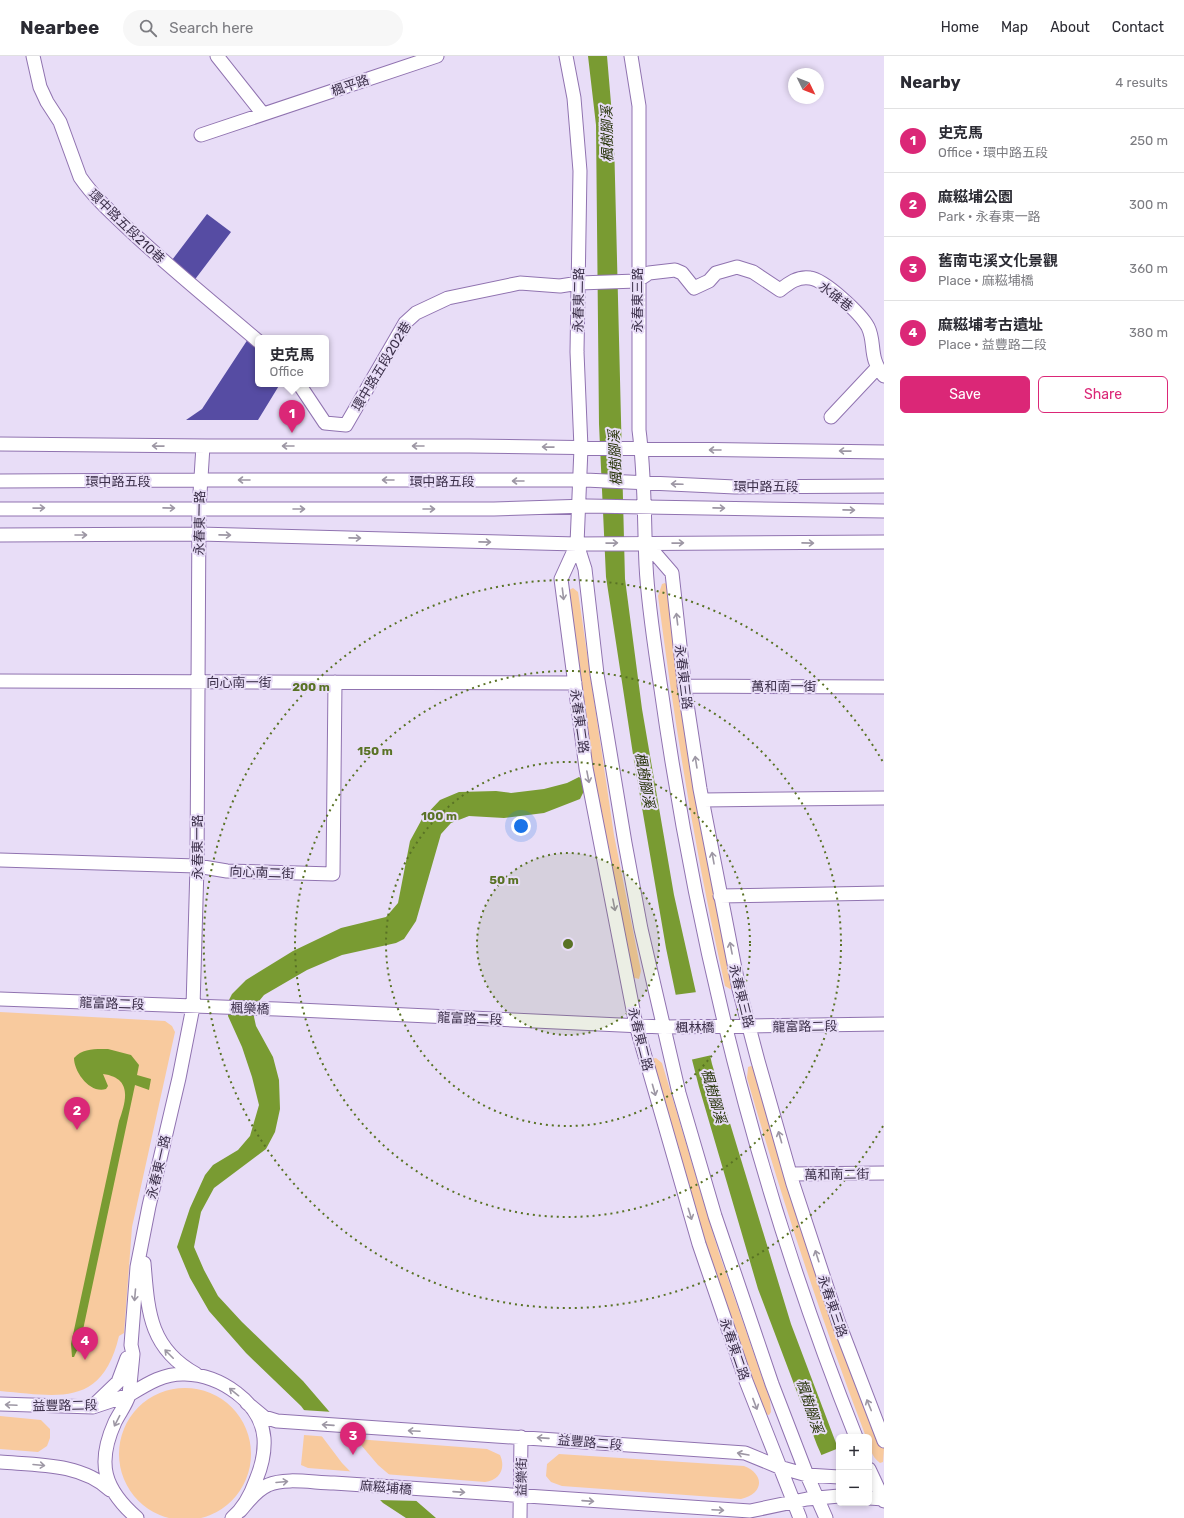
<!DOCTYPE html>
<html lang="en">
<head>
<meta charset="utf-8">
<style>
	body { margin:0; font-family:Rubik,"Noto Sans TC",sans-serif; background:#f7f7f7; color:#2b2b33 }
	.controls { position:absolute; right:12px; bottom:12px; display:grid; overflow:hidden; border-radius:6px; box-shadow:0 2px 6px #0003 }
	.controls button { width:36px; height:36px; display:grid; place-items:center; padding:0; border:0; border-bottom:1px solid #e1e1e2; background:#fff; color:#2b2b33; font:20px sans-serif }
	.compass { position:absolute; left:788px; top:12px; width:36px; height:36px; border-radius:50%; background:#fff; box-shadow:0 2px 6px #0003; rotate:133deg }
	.you { position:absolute; left:521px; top:770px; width:14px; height:14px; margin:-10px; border:3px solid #fff; border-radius:50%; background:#1a73e8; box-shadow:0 0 0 6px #1a73e833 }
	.badge { display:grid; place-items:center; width:26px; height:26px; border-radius:50%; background:#db2777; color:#fff; font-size:13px; font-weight:700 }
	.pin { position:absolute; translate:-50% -33px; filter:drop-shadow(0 1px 2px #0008) }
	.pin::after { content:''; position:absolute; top:21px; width:14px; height:12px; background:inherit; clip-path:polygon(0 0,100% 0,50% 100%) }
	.popup { position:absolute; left:255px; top:279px; width:74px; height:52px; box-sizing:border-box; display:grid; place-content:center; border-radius:6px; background:#fff; filter:drop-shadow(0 1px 3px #0005); font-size:13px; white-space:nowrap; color:#7c7c81 }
	.popup b { font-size:15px; color:#2b2b33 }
	.popup::after { content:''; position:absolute; left:50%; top:100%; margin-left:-8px; border:8px solid transparent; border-top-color:#fff }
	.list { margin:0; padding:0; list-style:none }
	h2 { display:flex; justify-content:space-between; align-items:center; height:52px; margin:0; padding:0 16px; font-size:17px }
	h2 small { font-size:13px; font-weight:400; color:#7c7c81 }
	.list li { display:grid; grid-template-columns:26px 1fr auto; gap:12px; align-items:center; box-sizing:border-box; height:64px; padding:0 16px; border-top:1px solid #e1e1e2 }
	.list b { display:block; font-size:15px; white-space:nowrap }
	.list p { margin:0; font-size:13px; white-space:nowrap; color:#7c7c81 }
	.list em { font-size:13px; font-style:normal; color:#7c7c81 }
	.actions { display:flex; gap:8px; padding:12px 16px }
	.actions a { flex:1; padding:9px 0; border:1px solid #db2777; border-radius:6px; text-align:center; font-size:14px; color:#db2777 }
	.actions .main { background:#db2777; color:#fff }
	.icon { flex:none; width:22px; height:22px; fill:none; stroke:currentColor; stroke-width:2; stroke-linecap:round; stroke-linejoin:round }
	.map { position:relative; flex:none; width:884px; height:1462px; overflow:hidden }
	header { display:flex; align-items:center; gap:24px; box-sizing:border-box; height:56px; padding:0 20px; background:#fff; border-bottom:1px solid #e1e1e2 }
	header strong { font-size:19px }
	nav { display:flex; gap:22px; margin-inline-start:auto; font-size:14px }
	.search { width:280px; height:36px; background:#f7f7f7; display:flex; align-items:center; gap:10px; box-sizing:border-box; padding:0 14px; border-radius:22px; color:#7c7c81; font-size:15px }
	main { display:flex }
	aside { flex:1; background:#fff }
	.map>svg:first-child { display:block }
	.green { fill:#f8ca9e }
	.water { fill:#799b32 }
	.pier { fill:#e8ddf7 }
	.building { fill:#564ca3 }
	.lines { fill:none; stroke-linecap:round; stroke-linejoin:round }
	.minor-casing { stroke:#9073b0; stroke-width:15 }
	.minor { stroke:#fff; stroke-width:13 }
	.oneway { stroke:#9d97a4 }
	.ring { fill:none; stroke:#597225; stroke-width:2; stroke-dasharray:2 4 }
	.labels { text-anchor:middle; stroke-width:4; stroke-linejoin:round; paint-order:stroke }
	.street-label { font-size:13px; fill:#3b2f49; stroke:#e8ddf7 }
	.water-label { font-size:14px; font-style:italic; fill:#253207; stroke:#e8ddf7 }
	.centre { fill:#597225; stroke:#e8ddf7; stroke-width:2 }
	.ring-label { font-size:12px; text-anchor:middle; font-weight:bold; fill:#597225; stroke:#e8ddf7; stroke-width:4; stroke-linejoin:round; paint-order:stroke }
</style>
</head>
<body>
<header>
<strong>Nearbee</strong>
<div class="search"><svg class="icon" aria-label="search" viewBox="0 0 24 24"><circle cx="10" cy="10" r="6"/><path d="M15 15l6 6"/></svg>Search here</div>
<nav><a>Home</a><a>Map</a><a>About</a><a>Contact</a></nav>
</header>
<main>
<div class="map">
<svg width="884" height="1462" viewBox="0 0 884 1462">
	<rect width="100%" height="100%" fill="#e8ddf7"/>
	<path class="green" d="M 665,527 L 668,530 L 734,931 L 730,933 L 725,930 C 696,801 675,671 658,540 L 662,528 Z
		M 573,532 L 578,536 L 614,779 L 641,915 L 639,923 L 631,921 L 594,733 L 569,534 Z
		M 0,956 L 165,965 L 172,970 L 175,976 L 132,1171 L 124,1277 L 119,1280 C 102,1352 58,1340 0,1335 Z
		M 656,1002 L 662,1007 L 719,1197 L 770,1344 L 771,1356 L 769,1359 L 764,1358 L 728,1265 L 651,1003 Z
		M 751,1010 L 756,1012 L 860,1335 L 884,1393 L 883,1406 L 880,1407 C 871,1400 869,1391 869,1381 L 866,1381 C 821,1263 782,1143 747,1022 L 748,1011 Z
		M119 1398a66 66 0 1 1 132 0a66 66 0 1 1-132 0Z
		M 0,1360 L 41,1364 L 50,1373 L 50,1382 L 47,1390 L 38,1396 L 0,1393 Z
		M 304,1379 L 487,1393 L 500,1399 C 506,1412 500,1424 485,1426 L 308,1412 L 301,1409 Z
		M 559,1398 L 744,1410 C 765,1418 764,1438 741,1443 L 562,1430 L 551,1426 L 546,1420 L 547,1408 Z"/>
	<path class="water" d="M 588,0 L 607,0 L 614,83 L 625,523 L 642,653 L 674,839 L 712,1008 L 791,1268 L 839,1395 L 839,1439 L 817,1389 L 758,1233 L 699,1031 L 677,945 L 666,892 L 634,705 L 606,521 L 599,368 L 596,69 Z
		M 579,721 L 588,727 L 580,743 L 544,757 L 504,762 L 469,760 L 451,767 L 441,778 L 416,865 L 404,883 L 396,887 L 342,899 L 307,914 L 264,939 L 255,950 L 254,961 L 256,970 L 273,1001 L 279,1024 L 280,1053 L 275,1076 L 266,1093 L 214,1132 L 201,1156 L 194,1191 L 204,1214 L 218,1240 L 242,1266 L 303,1325 L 376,1410 L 436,1462 L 406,1462 L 383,1447 L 343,1406 L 301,1350 L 246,1297 L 209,1255 L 190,1222 L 177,1191 L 190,1152 L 205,1119 L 213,1109 L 238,1094 L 250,1080 L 259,1049 L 252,1021 L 242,991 L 228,960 L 228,946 L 232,938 L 246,924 L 293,895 L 341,872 L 386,861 L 398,847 L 410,785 L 422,763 L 440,744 L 459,736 L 496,735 L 511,737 L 544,733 L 567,727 Z
		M 108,993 L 131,999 L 139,1009 L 137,1019 L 151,1023 L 149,1034 L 135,1029 L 80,1288 L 74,1301 L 72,1301 L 71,1288 L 119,1065 C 126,1045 133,1022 103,1018 L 108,1030 L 106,1033 C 90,1038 74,1016 74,1002 C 83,992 95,993 108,993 Z"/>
	<path class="pier" d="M 697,936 L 712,999 L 690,1004 L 674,939 Z
		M 302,1354 L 333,1356 L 378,1409 L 420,1445 L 378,1444 L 342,1407 Z
		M 839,1392 L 839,1441 L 819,1400 Z
		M 841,1447 L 864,1447 L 870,1462 L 847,1462 Z"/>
	<path class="building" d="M 207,158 L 231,176 L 193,226 L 169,208 Z
		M 248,283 L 258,291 L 258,328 L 280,328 L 258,364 L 186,364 L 202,353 Z"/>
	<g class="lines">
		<defs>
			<path id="minor" d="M 33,0 L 40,31 L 47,46 L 60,66 L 80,121 C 95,143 116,161 135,179 C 175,216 217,250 258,285
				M 217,0 L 263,58
				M 566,0 L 574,42 L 580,115 L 577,296 L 581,392 L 577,488 L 585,513 L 597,618 L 625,787 L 641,873 L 679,1037 L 715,1160 L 772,1328 L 807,1419 L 826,1462
				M 631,0 L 639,50 L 639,374 C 645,419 644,464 646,509 C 648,550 655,592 661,633 C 697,888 760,1141 856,1381
				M 201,79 L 437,0
				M 299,328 L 325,367 L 346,369 L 405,267 L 416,257 L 448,242 L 520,227 L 560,230 L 579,227 L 637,225 L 649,217 L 675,214 L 682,217 L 694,232 L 709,225 L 716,217 L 737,211 L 753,216 L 780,234 C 789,227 798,220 810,222 C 825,224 861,258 868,271 C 876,287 868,302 884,320
				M 831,361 L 877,312
				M 0,388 L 207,390 L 469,390 L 884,396
				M 0,425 L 201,424 L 585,424 L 735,431 L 884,430
				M 0,453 L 494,453 L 587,450 L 884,455
				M 0,479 L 199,478 L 577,488 L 884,486
				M 646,487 L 672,517 L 685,635 L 700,733 L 739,933 L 758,1005 L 793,1128 L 838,1265 L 884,1385
				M 577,488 L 561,523 L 586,712 L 636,969 L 699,1188 L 746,1325 L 800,1462
				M 0,625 L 575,627
				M 684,630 L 884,631
				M 703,744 L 884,742
				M 0,804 L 197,810 L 227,815 L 333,818 L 335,626
				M 720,840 L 884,837
				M 0,943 L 277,953 L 663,971 L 884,968
				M 791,1118 L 884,1117
				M 144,1207 C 148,1255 149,1292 196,1318
				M 247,1347 L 264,1361 L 277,1365 L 745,1397 L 779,1411 L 807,1419 L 839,1421
				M 0,1348 L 93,1351 L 129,1339 L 133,1298 L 131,1289 L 137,1211 L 149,1150 L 179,1022 L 193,951 L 197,810 L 199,453 L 203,390
				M 93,1350 L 118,1326 L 127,1302
				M 0,1406 C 37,1409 81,1407 110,1434
				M 869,1413 L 884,1445
				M 869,1442 L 884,1443
				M 240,1455 C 248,1446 256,1434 268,1429 C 286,1421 314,1427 334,1427 L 750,1455 L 807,1443 L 839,1440
				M 137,1462 C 104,1433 96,1408 115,1366 C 120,1356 126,1349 129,1339 C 147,1328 164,1317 185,1318 C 220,1319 261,1346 264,1382 C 265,1396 261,1412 256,1424 C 251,1438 243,1453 232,1462
				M 520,1462 L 521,1381"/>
		</defs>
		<use href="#minor" class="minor-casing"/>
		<use href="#minor" class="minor"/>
	</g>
	<defs><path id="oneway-shaft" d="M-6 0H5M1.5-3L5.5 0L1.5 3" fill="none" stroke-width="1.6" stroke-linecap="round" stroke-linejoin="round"/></defs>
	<g class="oneway">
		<use href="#oneway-shaft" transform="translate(158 390) rotate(-179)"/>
		<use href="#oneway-shaft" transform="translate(288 390) rotate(180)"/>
		<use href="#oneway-shaft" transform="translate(418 390) rotate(180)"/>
		<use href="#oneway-shaft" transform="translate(548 391) rotate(-179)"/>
		<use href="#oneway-shaft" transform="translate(715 394) rotate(-180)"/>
		<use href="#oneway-shaft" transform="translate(845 395) rotate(-179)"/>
		<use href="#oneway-shaft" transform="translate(244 424) rotate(-180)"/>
		<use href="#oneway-shaft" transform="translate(388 424) rotate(-180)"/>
		<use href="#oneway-shaft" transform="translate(518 425) rotate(-180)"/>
		<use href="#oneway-shaft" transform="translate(677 428) rotate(-178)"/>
		<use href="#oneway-shaft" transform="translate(39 452) rotate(-1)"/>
		<use href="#oneway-shaft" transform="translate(169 452) rotate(1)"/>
		<use href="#oneway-shaft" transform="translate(719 452) rotate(1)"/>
		<use href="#oneway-shaft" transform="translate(299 453)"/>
		<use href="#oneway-shaft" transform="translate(429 453)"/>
		<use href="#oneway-shaft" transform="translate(849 454) rotate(1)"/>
		<use href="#oneway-shaft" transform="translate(81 479)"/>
		<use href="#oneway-shaft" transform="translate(225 479) rotate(1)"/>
		<use href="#oneway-shaft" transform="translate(355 482) rotate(1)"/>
		<use href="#oneway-shaft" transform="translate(485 486) rotate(1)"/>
		<use href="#oneway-shaft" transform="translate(612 487) rotate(-1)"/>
		<use href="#oneway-shaft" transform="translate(678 487) rotate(-1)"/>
		<use href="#oneway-shaft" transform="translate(808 487) rotate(1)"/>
		<use href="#oneway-shaft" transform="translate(563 538) rotate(83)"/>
		<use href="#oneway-shaft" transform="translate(677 563) rotate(-97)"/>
		<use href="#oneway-shaft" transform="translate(696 706) rotate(-99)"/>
		<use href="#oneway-shaft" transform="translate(588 721) rotate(79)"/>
		<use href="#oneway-shaft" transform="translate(713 802) rotate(-100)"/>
		<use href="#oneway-shaft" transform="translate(614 849) rotate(79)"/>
		<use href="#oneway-shaft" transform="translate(731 892) rotate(-101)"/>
		<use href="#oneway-shaft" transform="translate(654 1034) rotate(74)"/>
		<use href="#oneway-shaft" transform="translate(780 1081) rotate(-106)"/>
		<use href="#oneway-shaft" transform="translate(690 1158) rotate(73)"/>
		<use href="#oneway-shaft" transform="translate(817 1200) rotate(-108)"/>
		<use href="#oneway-shaft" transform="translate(135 1239) rotate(95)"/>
		<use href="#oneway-shaft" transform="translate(169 1298) rotate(-135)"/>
		<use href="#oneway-shaft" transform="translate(234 1336) rotate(-141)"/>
		<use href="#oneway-shaft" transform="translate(755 1348) rotate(69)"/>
		<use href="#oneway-shaft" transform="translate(11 1349) rotate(-177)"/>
		<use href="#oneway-shaft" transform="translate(869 1349) rotate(-112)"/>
		<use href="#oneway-shaft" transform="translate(117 1365) rotate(117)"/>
		<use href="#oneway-shaft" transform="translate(328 1369) rotate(-176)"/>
		<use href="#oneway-shaft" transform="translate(414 1375) rotate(-177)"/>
		<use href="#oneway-shaft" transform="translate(543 1382) rotate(-176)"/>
		<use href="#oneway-shaft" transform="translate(743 1398) rotate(-170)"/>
		<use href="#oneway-shaft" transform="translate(39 1409) rotate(5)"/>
		<use href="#oneway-shaft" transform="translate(282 1426) rotate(-5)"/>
		<use href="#oneway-shaft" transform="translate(459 1436) rotate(4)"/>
		<use href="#oneway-shaft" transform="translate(588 1445) rotate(4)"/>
		<use href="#oneway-shaft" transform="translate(718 1454) rotate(3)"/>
	</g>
	<circle cx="568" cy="888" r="91" fill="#597225" fill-opacity=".12"/>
	<g class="ring">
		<circle cx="568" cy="888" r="91"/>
		<circle cx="568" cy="888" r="182"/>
		<circle cx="568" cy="888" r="273"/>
		<path d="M883 1070A364 364 0 1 1 883 706"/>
	</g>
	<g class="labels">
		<g class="street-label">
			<text transform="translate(350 29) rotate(-19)" y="5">楓平路</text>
			<text transform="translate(127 170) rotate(44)" y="5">環中路五段210巷</text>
			<text transform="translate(836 240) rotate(38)" y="5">水碓巷</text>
			<text transform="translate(578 244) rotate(-89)" y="5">永春東二路</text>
			<text transform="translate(637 244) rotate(-90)" y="5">永春東三路</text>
			<text transform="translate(381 310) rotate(-59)" y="5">環中路五段202巷</text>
			<text x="118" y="430">環中路五段</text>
			<text x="442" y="430">環中路五段</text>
			<text x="766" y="435">環中路五段</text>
			<text transform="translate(199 467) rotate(-89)" y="5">永春東一路</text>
			<text transform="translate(684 621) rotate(83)" y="5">永春東三路</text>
			<text x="239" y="631">向心南一街</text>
			<text x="784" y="635">萬和南一街</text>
			<text transform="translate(580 665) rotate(82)" y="5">永春東二路</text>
			<text transform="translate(197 791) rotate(-90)" y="5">永春東一路</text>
			<text transform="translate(262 816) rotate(2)" y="5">向心南二街</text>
			<text transform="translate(742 940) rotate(76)" y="5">永春東三路</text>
			<text transform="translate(112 947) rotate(2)" y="5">龍富路二段</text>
			<text transform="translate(250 952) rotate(2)" y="5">楓樂橋</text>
			<text transform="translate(470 962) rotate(2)" y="5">龍富路二段</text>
			<text transform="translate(805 970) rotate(-1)" y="5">龍富路二段</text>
			<text x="695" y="976">楓林橋</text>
			<text transform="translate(641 983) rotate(76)" y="5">永春東二路</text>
			<text transform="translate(158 1111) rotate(-77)" y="5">永春東一路</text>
			<text transform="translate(837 1118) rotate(-1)" y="5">萬和南二街</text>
			<text transform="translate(833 1250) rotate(71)" y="5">永春東三路</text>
			<text transform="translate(735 1293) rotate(71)" y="5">永春東二路</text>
			<text transform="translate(65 1349) rotate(-1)" y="5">益豐路二段</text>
			<text transform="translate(590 1386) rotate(5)" y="5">益豐路二段</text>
			<text transform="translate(521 1421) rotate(-89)" y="5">益樂街</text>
			<text transform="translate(386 1431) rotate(5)" y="5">麻糍埔橋</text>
		</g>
		<g class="water-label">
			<text transform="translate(607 78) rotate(-91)" y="5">楓樹腳溪</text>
			<text transform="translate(615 402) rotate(-93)" y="5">楓樹腳溪</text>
			<text transform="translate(645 724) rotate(80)" y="5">楓樹腳溪</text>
			<text transform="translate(714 1040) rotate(74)" y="5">楓樹腳溪</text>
			<text transform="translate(810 1350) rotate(72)" y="5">楓樹腳溪</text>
		</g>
	</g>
	<circle cx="568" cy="888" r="6" class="centre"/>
	<g class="ring-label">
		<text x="311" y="635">200 m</text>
		<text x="375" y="699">150 m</text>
		<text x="439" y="764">100 m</text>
		<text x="504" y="828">50 m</text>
	</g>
</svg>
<div class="controls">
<button>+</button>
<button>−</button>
</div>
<svg class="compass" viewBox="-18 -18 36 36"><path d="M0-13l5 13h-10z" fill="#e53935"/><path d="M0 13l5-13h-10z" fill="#7c7c81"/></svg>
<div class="you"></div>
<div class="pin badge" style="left:292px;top:377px">1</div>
<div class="popup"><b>史克馬</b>Office</div>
<div class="pin badge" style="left:77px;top:1074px">2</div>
<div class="pin badge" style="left:353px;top:1399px">3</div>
<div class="pin badge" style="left:85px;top:1304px">4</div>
</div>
<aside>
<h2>Nearby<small>4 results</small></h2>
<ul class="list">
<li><span class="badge">1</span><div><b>史克馬</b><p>Office · 環中路五段</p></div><em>250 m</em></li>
<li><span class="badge">2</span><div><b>麻糍埔公園</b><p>Park · 永春東一路</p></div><em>300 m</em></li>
<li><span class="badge">3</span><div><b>舊南屯溪文化景觀</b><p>Place · 麻糍埔橋</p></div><em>360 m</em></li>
<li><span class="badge">4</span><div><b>麻糍埔考古遺址</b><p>Place · 益豐路二段</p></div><em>380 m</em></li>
</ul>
<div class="actions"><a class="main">Save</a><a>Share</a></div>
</aside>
</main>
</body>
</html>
